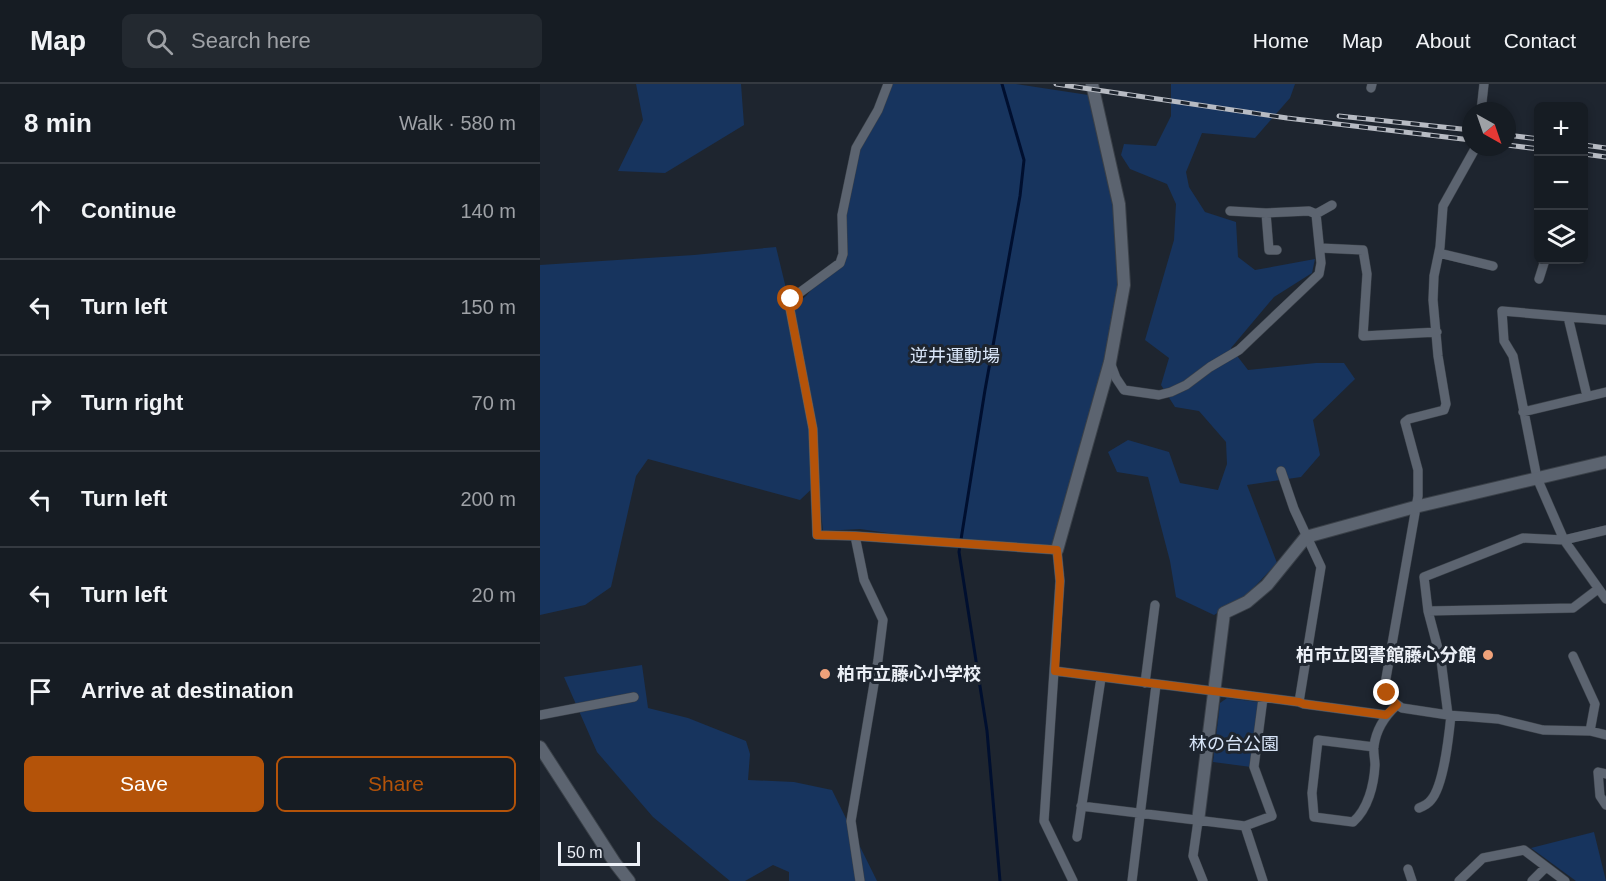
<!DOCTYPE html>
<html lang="en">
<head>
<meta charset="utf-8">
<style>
	body { margin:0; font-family:Arial,"Noto Sans JP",sans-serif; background:#232930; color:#f1f3f6 }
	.controls { position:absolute; right:18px; top:18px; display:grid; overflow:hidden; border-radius:9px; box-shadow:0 3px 9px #0003 }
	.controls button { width:54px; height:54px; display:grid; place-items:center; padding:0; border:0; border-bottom:2px solid #353a41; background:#161c23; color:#f1f3f6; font:30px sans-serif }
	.compass { position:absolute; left:922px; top:18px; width:54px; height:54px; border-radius:50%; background:#161c23; box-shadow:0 3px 9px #0003; rotate:140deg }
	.scale { position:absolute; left:18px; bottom:15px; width:82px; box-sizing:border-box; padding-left:6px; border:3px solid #ecf0f7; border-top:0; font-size:16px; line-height:21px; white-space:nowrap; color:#ecf0f7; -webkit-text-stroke:4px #1e252f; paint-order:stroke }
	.stop { position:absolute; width:18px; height:18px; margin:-14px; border:4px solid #b45309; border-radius:50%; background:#fff }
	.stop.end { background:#b45309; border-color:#fff; box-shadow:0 2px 6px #0008 }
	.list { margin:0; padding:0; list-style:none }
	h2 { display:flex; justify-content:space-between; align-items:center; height:78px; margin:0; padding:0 24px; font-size:26px }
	h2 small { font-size:20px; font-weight:400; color:#9ea1a6 }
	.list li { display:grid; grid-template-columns:39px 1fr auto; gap:18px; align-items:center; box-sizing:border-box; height:96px; padding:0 24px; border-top:2px solid #353a41 }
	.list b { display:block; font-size:22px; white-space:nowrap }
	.list em { font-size:20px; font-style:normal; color:#9ea1a6 }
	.actions { display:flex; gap:12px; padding:18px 24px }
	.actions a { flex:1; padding:14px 0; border:2px solid #b45309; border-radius:9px; text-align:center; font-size:21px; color:#b45309 }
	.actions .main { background:#b45309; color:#fff }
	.icon { flex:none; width:33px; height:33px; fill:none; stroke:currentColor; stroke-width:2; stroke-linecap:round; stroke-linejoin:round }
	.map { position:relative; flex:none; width:1066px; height:797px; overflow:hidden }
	header { display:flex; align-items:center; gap:36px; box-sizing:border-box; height:84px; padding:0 30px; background:#161c23; border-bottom:2px solid #353a41 }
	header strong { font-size:28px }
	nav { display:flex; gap:33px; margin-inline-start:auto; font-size:21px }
	.search { width:420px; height:54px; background:#232930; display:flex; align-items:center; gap:15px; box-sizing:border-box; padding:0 21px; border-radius:9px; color:#9ea1a6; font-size:22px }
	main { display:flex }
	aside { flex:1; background:#161c23 }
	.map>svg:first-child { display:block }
	.green { fill:#17345e }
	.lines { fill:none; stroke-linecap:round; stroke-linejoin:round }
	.stream { stroke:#000f2f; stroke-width:3 }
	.street-casing { stroke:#3a4048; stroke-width:10 }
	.secondary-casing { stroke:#3a4048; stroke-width:14 }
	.street { stroke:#5c6470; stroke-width:9 }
	.secondary { stroke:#5c6470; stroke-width:12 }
	.rail-casing { stroke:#b7bbc3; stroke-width:5 }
	.rail { stroke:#1e252f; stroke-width:3; stroke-dasharray:9; stroke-linecap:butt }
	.route { stroke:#b45309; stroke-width:8 }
	.poi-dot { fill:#f0a27a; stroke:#1e252f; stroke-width:2 }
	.labels { text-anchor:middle; stroke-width:6; stroke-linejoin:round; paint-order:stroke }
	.park-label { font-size:18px; fill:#d8e5f8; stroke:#1e252f }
	.poi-label { font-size:18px; font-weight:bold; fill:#ecf0f7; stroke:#1e252f; text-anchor:end }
</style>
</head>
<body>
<header>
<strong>Map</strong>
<div class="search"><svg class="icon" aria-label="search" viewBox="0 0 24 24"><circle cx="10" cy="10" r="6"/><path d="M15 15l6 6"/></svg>Search here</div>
<nav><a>Home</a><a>Map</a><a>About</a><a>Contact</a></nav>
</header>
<main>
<aside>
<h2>8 min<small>Walk · 580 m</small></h2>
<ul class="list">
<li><svg class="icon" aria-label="ahead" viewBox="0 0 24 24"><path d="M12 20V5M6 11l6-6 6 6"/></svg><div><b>Continue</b></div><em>140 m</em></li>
<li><svg class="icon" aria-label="left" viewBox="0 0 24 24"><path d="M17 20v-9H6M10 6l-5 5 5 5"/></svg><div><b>Turn left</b></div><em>150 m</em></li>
<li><svg class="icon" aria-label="right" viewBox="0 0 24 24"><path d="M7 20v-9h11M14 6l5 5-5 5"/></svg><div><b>Turn right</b></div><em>70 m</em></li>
<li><svg class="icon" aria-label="left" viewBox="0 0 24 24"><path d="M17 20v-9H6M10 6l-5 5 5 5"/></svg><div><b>Turn left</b></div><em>200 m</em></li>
<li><svg class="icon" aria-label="left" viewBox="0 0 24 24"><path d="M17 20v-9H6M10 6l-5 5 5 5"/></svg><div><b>Turn left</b></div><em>20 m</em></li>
<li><svg class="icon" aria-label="arrive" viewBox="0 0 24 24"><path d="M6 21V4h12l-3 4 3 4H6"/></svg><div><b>Arrive at destination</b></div></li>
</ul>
<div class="actions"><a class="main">Save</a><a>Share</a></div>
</aside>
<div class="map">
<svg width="1066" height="797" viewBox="0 0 1066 797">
	<rect width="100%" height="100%" fill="#1e252f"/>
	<path class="green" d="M 96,0 L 201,0 L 204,41 L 125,89 L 78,87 L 103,36 Z
		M 348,0 L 476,0 L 555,12 L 579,120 L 584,201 L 517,466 L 432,461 L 320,445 L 283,447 L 278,399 L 260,416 L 108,375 L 96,392 L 71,503 L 45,521 L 0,531 L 0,181 L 154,171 L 236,163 L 251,225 L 266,212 L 303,170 L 302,131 L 316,64 Z
		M 631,0 L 755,0 L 750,14 L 715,54 L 662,49 L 646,88 L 649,103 L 665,128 L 696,138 L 698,173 L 715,186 L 775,175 L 772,189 L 734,213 L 691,264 L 708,286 L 776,279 L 804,279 L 815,295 L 773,336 L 780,371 L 761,393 L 707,401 L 737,479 L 705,513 L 674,531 L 636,513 L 630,477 L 608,393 L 577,388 L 568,368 L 588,356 L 629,368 L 640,399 L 678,406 L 687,380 L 686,358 L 659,327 L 635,323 L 621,301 L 629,274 L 605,256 L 634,156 L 636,120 L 627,100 L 590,85 L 581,71 L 584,60 L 616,62 L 631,32 Z
		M 102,581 L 108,624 L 148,634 L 206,657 L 210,670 L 208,696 L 254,698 L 292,706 L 337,797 L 249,797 L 249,788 L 233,781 L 205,797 L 190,797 L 113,733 L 57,668 L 24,593 Z
		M 687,614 L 718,618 L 711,683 L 673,678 L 680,619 Z
		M 1054,748 L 1066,797 L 1036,797 L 991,764 Z"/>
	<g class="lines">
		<path class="stream" d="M 460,797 L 447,647 L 419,468 L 445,306 L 480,112 L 484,76 L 462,0"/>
		<defs>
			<path id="street" d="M 348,0 L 338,26 L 316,64 L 302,131 L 303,170 L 300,179 L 251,215 L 250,225 L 273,345 L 277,451 L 315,452 L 517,466 L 520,497 L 504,737 L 533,797
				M 831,4 L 832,0
				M 941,27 L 944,0
				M 936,63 L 903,122 L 900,163 L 894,192 L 893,216 L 898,272 L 906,320 L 904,326 L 869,335 L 865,338 L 878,386 L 878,412 L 845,600 L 847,609 L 852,617 L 862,624 L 908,631 L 958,635 L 1003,646 L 1050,647 L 1066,651
				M 690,127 L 726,129
				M 776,130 L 792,121
				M 780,164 L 823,166 L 827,190 L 823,252 L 897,248
				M 899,169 L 953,182
				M 999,195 L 1005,176
				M 1028,233 L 1047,312
				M 1066,236 L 962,227 L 964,257 L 973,272 L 997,394 L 1024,456 L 1066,515
				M 570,278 L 576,294 L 584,306 L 619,311 L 631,308 L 646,301 L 670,283 L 699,266 L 779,190 L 781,179 L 776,130 L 769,127 L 726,129 L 729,166 L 737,166
				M 983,328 L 1066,308
				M 315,452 L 324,496 L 343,536 L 338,576 L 311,737 L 320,797
				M 888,527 L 1033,524 L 1058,505
				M 1033,572 L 1055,620 L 1050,647
				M 515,587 L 759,618 L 781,483 L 754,425 L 741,387
				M 605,599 L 615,521
				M 759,618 L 764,620 L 846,631
				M 0,631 L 94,613
				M 908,631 L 901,576 L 888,527 L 884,493 L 983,454 L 1024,456 L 1066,446
				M 834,663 L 778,656 L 772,709 L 774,733 L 813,738 C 828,725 834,701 835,681 C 835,675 833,668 834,662 C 836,646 845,632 857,621
				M 1066,690 L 1058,688 L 1060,712 L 1066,721
				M 541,722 L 705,742 L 732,732 L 714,683 L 723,614
				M 879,724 C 884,722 888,720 891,716 C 904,701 909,651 911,631
				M 658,737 L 653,772 L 663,797
				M 705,742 L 723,797
				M 537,753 L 561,594
				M 868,785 L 872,797
				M 592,797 L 616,601
				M 919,797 L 943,774 L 984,766 L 1025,797
				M 992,797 L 1006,783"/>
			<path id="secondary" d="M 517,466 L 570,278 L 584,201 L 579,120 L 552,0
				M 0,663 L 75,779 L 89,797
				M 658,737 L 684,529 L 707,518 L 727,501 L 766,453 L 875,423 L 1066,378"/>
		</defs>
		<use href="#street" class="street-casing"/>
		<use href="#secondary" class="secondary-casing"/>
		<use href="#street" class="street"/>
		<use href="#secondary" class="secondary"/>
		<defs>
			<path id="rail" d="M 516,0 L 747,34 L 931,56
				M 799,32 L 931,46
				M 967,51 L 999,55
				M 967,61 L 999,65
				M 1044,61 L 1066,64
				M 1044,70 L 1066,73"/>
		</defs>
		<use href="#rail" class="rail-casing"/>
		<use href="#rail" class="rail"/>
	</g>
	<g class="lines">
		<path class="route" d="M 251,215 L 250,225 L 273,345 L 277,451 L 315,452 L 517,466 L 520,497 L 515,587 L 759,618 L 764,620 L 846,631 L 857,621 L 847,609"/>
	</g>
	<g class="poi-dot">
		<circle cx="948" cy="571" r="6"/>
		<circle cx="285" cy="590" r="6"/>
	</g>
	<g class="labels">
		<g class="park-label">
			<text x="415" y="278">逆井運動場</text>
			<text x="694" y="666">林の台公園</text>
		</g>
		<g class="poi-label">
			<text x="936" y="577">柏市立図書館藤心分館</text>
			<text x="297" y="596" text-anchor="start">柏市立藤心小学校</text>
		</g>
	</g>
</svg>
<div class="controls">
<button>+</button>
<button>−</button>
<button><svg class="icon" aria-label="layers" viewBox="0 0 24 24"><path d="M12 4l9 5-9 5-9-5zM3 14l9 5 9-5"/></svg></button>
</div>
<svg class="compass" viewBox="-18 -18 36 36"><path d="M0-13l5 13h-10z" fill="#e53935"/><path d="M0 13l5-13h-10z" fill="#9ea1a6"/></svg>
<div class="scale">50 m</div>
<div class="stop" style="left:251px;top:215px"></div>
<div class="stop end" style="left:847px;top:609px"></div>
</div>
</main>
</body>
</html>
